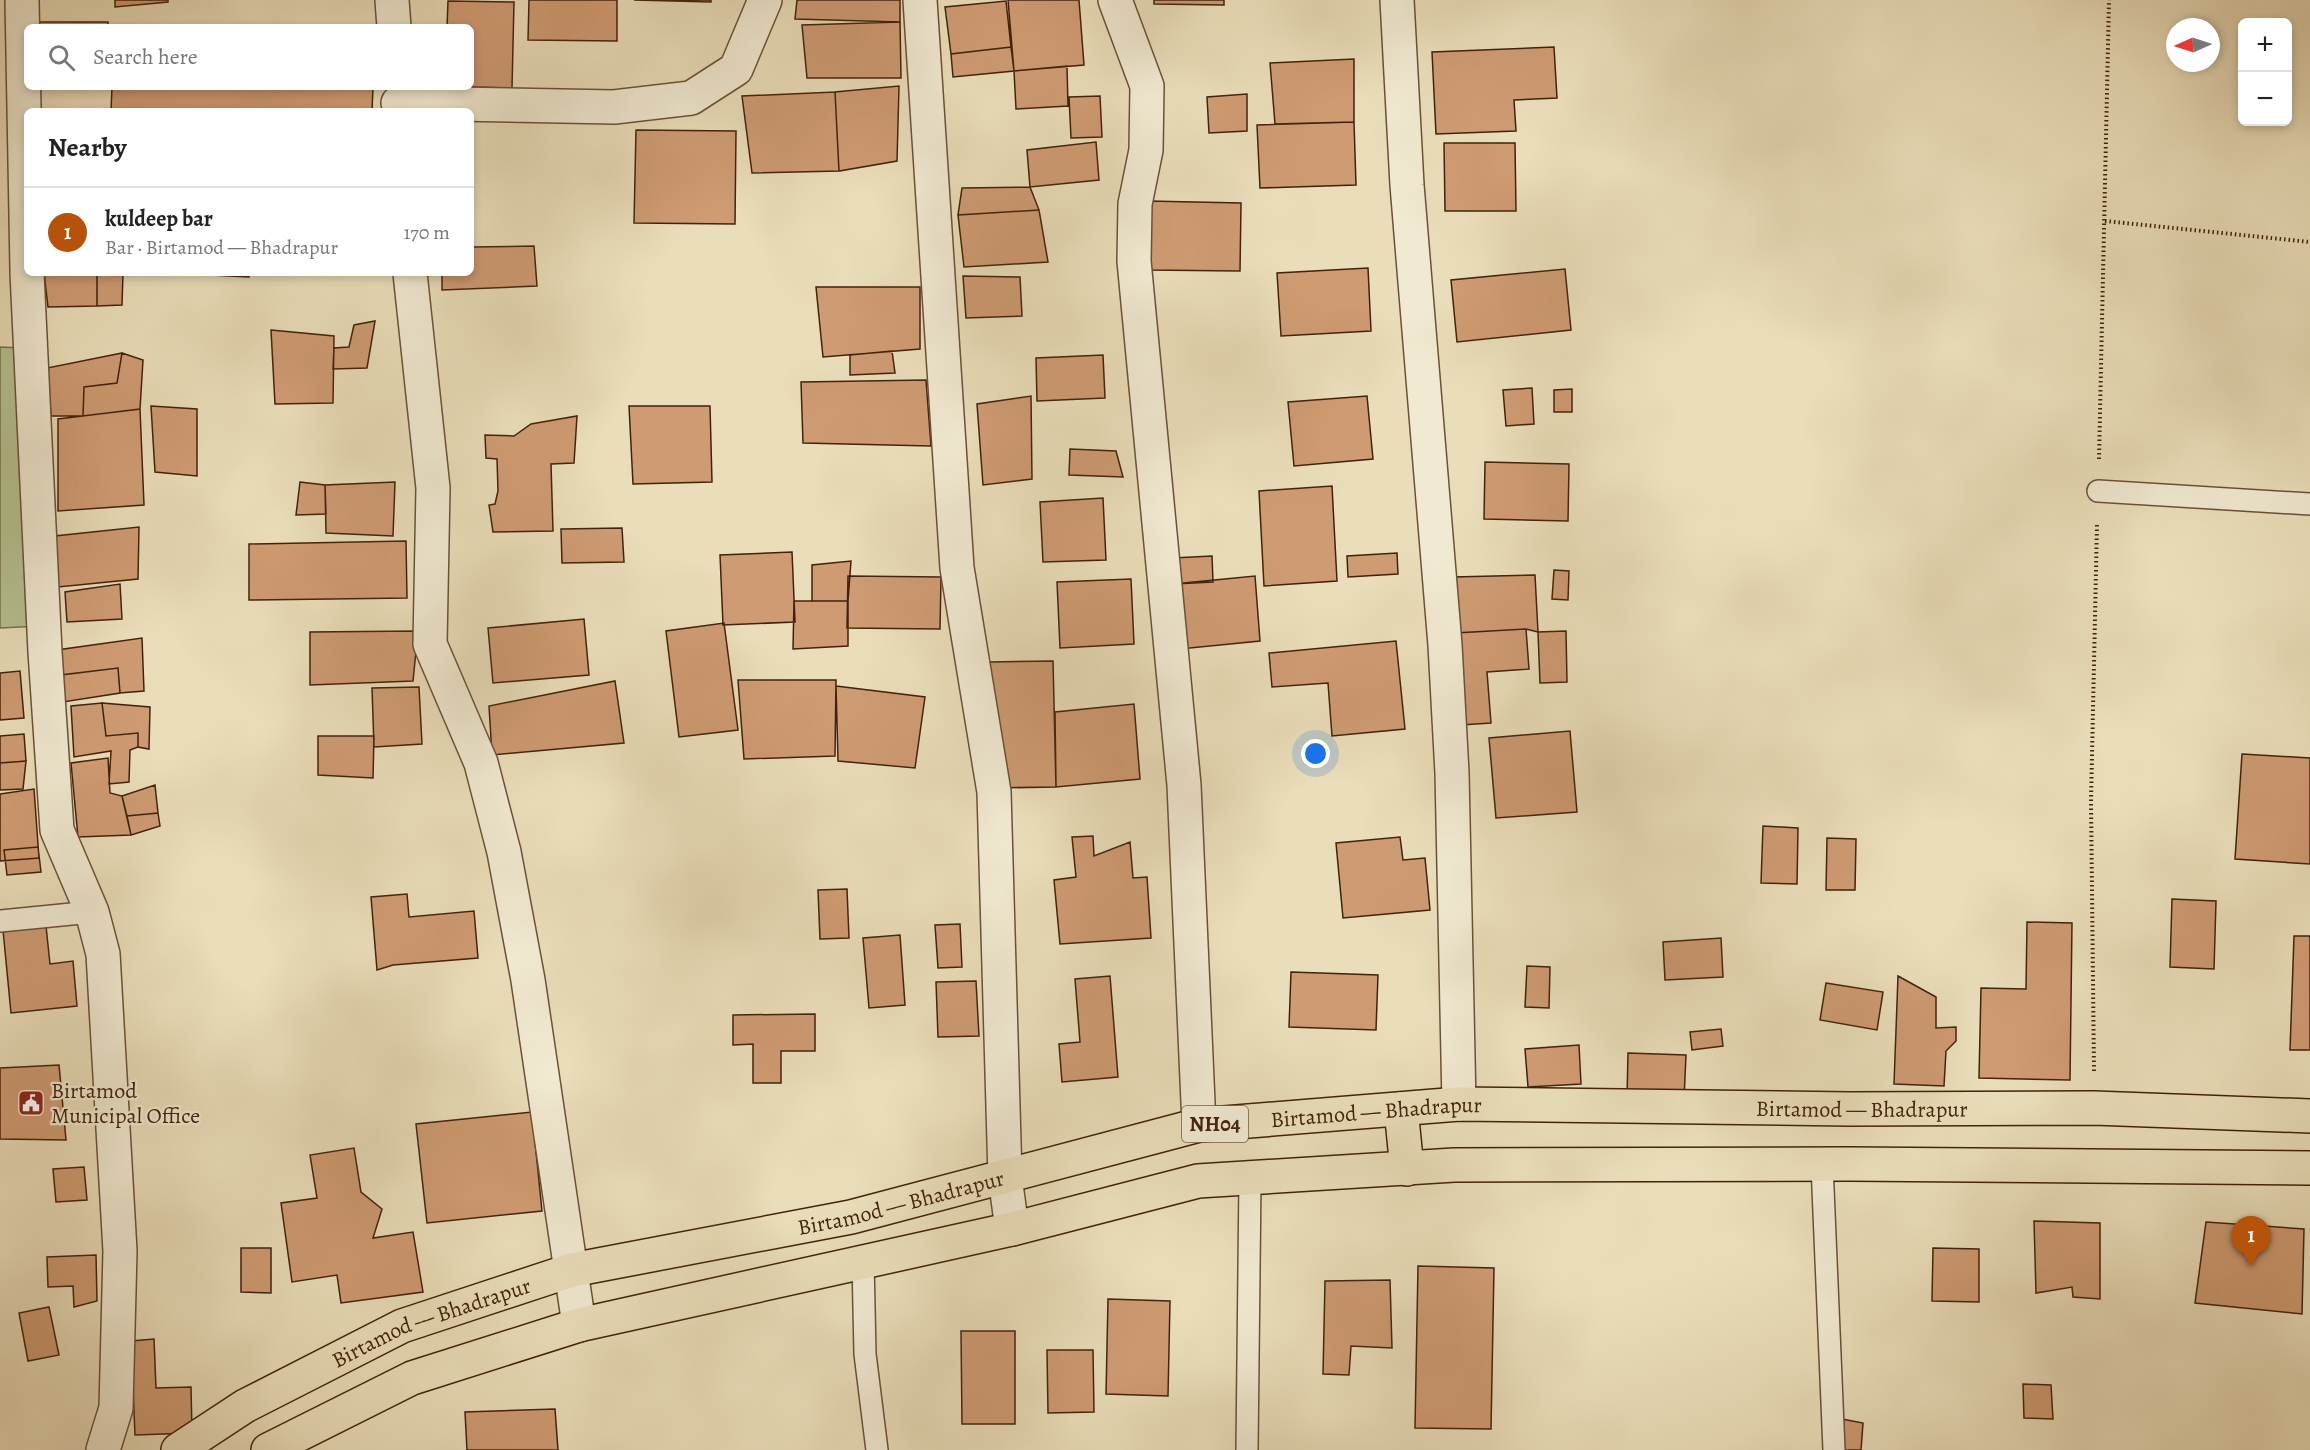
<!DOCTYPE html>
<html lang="en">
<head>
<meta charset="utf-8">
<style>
	body { margin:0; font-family:Alegreya,serif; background:#f6f6f6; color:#222 }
	.controls { position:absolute; right:18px; top:18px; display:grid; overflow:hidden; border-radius:9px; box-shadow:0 3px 9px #0003 }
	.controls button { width:54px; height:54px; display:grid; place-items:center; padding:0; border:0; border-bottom:2px solid #e0e0e0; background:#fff; color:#222; font:30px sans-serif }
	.compass { position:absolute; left:2166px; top:18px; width:54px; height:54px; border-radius:50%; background:#fff; box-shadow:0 3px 9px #0003; rotate:267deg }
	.you { position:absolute; left:1316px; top:754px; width:21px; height:21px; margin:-15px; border:4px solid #fff; border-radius:50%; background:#1a73e8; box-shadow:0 0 0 9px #1a73e833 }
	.badge { display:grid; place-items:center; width:39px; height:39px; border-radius:50%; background:#b45309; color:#fff; font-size:20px; font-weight:700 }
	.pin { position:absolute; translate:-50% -50px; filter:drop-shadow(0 2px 3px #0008) }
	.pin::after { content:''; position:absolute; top:32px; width:21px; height:18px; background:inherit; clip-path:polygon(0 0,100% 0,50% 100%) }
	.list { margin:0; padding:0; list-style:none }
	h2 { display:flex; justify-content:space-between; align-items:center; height:78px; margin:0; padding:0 24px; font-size:26px }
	h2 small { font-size:20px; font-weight:400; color:#767676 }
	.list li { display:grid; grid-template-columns:39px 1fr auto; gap:18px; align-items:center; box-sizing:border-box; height:90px; padding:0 24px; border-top:2px solid #e0e0e0 }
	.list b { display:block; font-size:22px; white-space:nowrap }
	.list p { margin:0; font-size:20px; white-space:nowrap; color:#767676 }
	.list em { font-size:20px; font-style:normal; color:#767676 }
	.icon { flex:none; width:33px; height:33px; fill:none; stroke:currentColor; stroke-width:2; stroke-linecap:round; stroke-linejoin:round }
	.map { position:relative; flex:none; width:2310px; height:1450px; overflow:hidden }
	.search { position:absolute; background:#fff; box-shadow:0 3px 9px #0003; left:24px; top:24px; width:450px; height:66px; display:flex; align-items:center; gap:15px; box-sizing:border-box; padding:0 21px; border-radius:9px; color:#767676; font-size:22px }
	.panel { position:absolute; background:#fff; box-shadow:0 3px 9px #0003; left:24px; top:108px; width:450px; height:168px; border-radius:9px }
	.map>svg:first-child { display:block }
	.green { fill:#b5c291; stroke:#7b724e; stroke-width:1.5 }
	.building { fill:#cf9b73; stroke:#41220c; stroke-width:1.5 }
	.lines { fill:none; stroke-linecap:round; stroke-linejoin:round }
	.service-casing { stroke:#6b5138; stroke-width:24 }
	.minor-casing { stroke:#6b5138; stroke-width:36 }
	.primary-casing { stroke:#41220c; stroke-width:36 }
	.path { stroke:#41220c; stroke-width:4; stroke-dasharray:1.5 3; stroke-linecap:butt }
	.service { stroke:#f1ead2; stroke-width:21 }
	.minor { stroke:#f1ead2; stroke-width:33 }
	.primary { stroke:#eadeba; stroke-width:33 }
	.labels { text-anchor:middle; stroke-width:4.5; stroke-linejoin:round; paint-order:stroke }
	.shield { fill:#f1ead2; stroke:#765e47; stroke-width:1.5 }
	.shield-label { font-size:21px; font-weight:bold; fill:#41220c }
	.poi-label { font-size:22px; fill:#41220c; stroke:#f1ead2; text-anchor:start }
	.street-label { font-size:22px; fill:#41220c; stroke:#f1ead2 }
</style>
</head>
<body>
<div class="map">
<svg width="2310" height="1450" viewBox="0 0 2310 1450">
	<rect width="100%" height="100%" fill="#eadeba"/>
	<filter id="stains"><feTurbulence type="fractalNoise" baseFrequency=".00333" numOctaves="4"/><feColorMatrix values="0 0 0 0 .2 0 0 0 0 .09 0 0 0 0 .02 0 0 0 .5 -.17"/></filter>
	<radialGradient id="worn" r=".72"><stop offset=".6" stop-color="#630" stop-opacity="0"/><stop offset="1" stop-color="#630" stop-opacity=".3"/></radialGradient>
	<path class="green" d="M 0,347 L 23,348 L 40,626 L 0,628 Z"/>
	<path class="building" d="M 115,0 L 168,0 L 168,2 L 115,7 Z
		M 529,0 L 617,0 L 617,41 L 528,40 Z
		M 634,0 L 711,0 L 711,2 Z
		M 797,0 L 900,0 L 900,22 L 795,19 Z
		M 1008,0 L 1079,0 L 1084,65 L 1014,71 Z
		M 1154,0 L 1224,0 L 1224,5 L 1154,4 Z
		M 448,1 L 514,2 L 512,88 L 471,87 L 471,27 L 447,27 Z
		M 1006,1 L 1011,47 L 951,54 L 945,7 Z
		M 34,22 L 108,22 L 108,27 L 34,27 Z
		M 900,22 L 901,78 L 807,78 L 802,25 Z
		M 1011,47 L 1014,71 L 953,77 L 951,54 Z
		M 1554,47 L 1557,98 L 1514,100 L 1516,131 L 1436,134 L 1432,52 Z
		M 1354,59 L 1354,122 L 1275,124 L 1270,63 Z
		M 1067,66 L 1068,106 L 1016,109 L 1014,71 Z
		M 899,86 L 897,161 L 839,171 L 835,92 Z
		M 112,87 L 373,87 L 372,111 L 111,111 Z
		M 835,92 L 839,171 L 752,173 L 742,96 Z
		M 1247,94 L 1247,131 L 1209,133 L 1207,97 Z
		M 1100,96 L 1102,137 L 1071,138 L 1069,97 Z
		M 1354,122 L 1356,185 L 1260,188 L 1257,125 Z
		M 636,130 L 736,131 L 735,224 L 634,223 Z
		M 1096,142 L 1099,180 L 1030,187 L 1027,150 Z
		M 1444,143 L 1515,143 L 1516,211 L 1445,211 Z
		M 1030,187 L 1039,210 L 958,215 L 962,188 Z
		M 1148,201 L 1241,203 L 1240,271 L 1147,270 Z
		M 1039,210 L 1048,262 L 964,267 L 958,215 Z
		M 534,246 L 537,286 L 442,290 L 442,273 L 471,273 L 471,247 Z
		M 1368,268 L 1371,331 L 1281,336 L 1277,273 Z
		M 1565,269 L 1571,330 L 1457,342 L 1451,280 Z
		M 44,273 L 97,273 L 97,306 L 48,307 Z
		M 97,273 L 123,273 L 122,305 L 97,306 Z
		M 172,273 L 250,273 L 249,277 Z
		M 963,276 L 1020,277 L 1022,316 L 966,318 Z
		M 816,287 L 920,287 L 920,349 L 823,357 Z
		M 375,321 L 367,368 L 333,369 L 334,348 L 349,347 L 354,325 Z
		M 271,330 L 334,336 L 333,403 L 275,404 Z
		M 892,351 L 895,373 L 850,375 L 850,355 Z
		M 122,353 L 117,383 L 84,387 L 83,416 L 51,416 L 47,368 Z
		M 122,353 L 143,360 L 140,409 L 83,416 L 84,387 L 117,383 Z
		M 1103,355 L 1105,398 L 1037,401 L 1036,358 Z
		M 926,380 L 931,446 L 803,443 L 801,382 Z
		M 1532,388 L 1534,424 L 1506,426 L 1503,390 Z
		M 1572,389 L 1572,412 L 1554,412 L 1554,390 Z
		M 1031,396 L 1032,479 L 983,485 L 977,404 Z
		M 1367,396 L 1373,459 L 1294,466 L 1288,402 Z
		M 151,406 L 197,409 L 197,476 L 155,472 Z
		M 629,406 L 710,406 L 712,482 L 633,484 Z
		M 140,409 L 144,505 L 58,511 L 58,419 Z
		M 577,416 L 574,463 L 551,464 L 553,531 L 493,532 L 489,505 L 495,504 L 498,491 L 497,459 L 486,458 L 485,435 L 514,436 L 531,424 Z
		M 1070,449 L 1116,451 L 1123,477 L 1069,475 Z
		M 1485,462 L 1569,464 L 1568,521 L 1484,519 Z
		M 300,482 L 325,485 L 326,514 L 296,515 Z
		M 395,482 L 393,536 L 326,533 L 325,485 Z
		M 1332,486 L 1337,581 L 1264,586 L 1259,491 Z
		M 1103,498 L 1106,560 L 1043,562 L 1040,502 Z
		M 139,527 L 138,579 L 58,587 L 55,536 Z
		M 622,528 L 624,562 L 562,563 L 561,529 Z
		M 406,541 L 407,598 L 249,600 L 249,544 Z
		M 792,552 L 795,622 L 723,625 L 720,555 Z
		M 1397,553 L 1398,574 L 1348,577 L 1347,556 Z
		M 1212,556 L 1213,582 L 1174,584 L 1173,558 Z
		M 851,561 L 848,601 L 812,601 L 812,565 Z
		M 1554,570 L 1569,571 L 1568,600 L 1552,599 Z
		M 1535,575 L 1538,632 L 1526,629 L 1455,633 L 1453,577 Z
		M 848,576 L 941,577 L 940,629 L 847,628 Z
		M 1255,576 L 1260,641 L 1180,649 L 1174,584 Z
		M 1131,579 L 1134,644 L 1060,648 L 1057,582 Z
		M 120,584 L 122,619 L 67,622 L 65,592 Z
		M 794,601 L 848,601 L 848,646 L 793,649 Z
		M 584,619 L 589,675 L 493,683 L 488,628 Z
		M 724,623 L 738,730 L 679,737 L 666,631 Z
		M 1526,629 L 1529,669 L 1487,672 L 1491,723 L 1461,725 L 1455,633 Z
		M 418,631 L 413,681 L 310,685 L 310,632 Z
		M 1566,631 L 1567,682 L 1540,683 L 1538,632 Z
		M 142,638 L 144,691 L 120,693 L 118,668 L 61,675 L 57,650 Z
		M 1396,641 L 1405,729 L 1332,736 L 1328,683 L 1272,687 L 1269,653 Z
		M 1053,661 L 1056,787 L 992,788 L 990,662 Z
		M 118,668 L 120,693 L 63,702 L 61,675 Z
		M 20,671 L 24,718 L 0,720 L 0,673 Z
		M 738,680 L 836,680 L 835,756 L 744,759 Z
		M 615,681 L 624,743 L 492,755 L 489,706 Z
		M 836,686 L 925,697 L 915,768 L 838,761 Z
		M 419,687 L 422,744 L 374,747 L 372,688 Z
		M 102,703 L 106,736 L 138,733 L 138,747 L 130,750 L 129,782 L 109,784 L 111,751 L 74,757 L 71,706 Z
		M 102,703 L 150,707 L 149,749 L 138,747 L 138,733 L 106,736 Z
		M 1134,704 L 1140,779 L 1056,787 L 1055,712 Z
		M 1570,731 L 1577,812 L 1496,818 L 1489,738 Z
		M 24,734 L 26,761 L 0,763 L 0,736 Z
		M 318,736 L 374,736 L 373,778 L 318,775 Z
		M 2242,754 L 2310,758 L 2310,864 L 2235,859 Z
		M 108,758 L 110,793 L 122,796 L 131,835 L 78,837 L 71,763 Z
		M 26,761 L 23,789 L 0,790 L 0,763 Z
		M 155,785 L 158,813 L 127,816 L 122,796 Z
		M 34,789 L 39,858 L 0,861 L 0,794 Z
		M 158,813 L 160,826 L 131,835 L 127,816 Z
		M 1763,826 L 1798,828 L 1797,884 L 1761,883 Z
		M 1093,836 L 1094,856 L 1130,842 L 1133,878 L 1147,877 L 1151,938 L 1060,944 L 1054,880 L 1076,877 L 1072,837 Z
		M 1400,837 L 1403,860 L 1425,858 L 1430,910 L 1343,918 L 1336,843 Z
		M 1827,838 L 1856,839 L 1855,890 L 1826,890 Z
		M 38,847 L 41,872 L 7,875 L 4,850 Z
		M 847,889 L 849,938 L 820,939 L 818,890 Z
		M 407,894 L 409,917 L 474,911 L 478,958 L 393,965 L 377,970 L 371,897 Z
		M 2172,899 L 2216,901 L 2214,969 L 2170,967 Z
		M 2027,922 L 2072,923 L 2070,1080 L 1979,1078 L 1981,988 L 2026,989 Z
		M 960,924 L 962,967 L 938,968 L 935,925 Z
		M 46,926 L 50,964 L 73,961 L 77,1006 L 11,1013 L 3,930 Z
		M 900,935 L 905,1005 L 869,1008 L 863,938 Z
		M 2294,936 L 2310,936 L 2310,1050 L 2290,1050 Z
		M 1721,938 L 1723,977 L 1665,980 L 1663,942 Z
		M 1527,966 L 1550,967 L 1549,1008 L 1525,1007 Z
		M 1291,972 L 1378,975 L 1376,1030 L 1289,1027 Z
		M 1110,976 L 1118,1077 L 1062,1082 L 1059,1044 L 1080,1042 L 1075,979 Z
		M 1898,976 L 1936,997 L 1936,1028 L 1956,1027 L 1956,1041 L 1946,1051 L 1944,1086 L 1894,1084 Z
		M 976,981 L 979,1036 L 938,1037 L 936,982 Z
		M 1826,983 L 1883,992 L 1877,1030 L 1820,1020 Z
		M 815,1014 L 815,1051 L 781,1051 L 781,1083 L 753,1083 L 753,1044 L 733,1045 L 733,1015 Z
		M 1721,1029 L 1723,1046 L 1692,1050 L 1690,1032 Z
		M 1579,1045 L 1581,1084 L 1528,1087 L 1525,1049 Z
		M 1628,1053 L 1686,1055 L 1684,1100 L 1627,1098 Z
		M 59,1065 L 66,1140 L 0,1139 L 0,1068 Z
		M 532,1112 L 542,1211 L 427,1223 L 416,1124 Z
		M 354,1148 L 361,1192 L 382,1209 L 373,1238 L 413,1232 L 423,1292 L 341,1303 L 337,1275 L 292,1282 L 281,1203 L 317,1198 L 310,1155 Z
		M 84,1167 L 87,1200 L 56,1202 L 53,1169 Z
		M 2034,1221 L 2100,1223 L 2100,1299 L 2073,1297 L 2072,1287 L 2036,1293 Z
		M 2206,1222 L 2304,1229 L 2302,1314 L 2195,1303 Z
		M 241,1248 L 271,1248 L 271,1293 L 241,1292 Z
		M 1933,1248 L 1979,1249 L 1979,1302 L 1932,1301 Z
		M 96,1255 L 97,1301 L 74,1307 L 73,1286 L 48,1287 L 47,1257 Z
		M 1418,1266 L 1494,1268 L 1491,1429 L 1415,1428 Z
		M 1390,1280 L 1392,1348 L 1351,1346 L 1349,1375 L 1323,1374 L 1325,1281 Z
		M 1108,1299 L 1170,1301 L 1168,1396 L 1106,1394 Z
		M 49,1307 L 59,1355 L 28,1361 L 19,1313 Z
		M 961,1331 L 1015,1331 L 1015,1424 L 962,1424 Z
		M 154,1339 L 156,1388 L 191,1387 L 192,1433 L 135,1435 L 131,1341 Z
		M 1047,1350 L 1093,1350 L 1094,1412 L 1048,1413 Z
		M 2023,1384 L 2051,1385 L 2053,1419 L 2024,1418 Z
		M 555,1409 L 558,1450 L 467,1450 L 465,1412 Z
		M 1842,1419 L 1863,1423 L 1861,1450 L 1843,1450 Z"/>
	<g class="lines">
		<defs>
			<path id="service" d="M 2098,491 L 2310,504
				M 0,921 L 92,912
				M 1822,1165 L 1834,1450
				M 863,1261 L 865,1354 L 877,1450
				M 1247,1450 L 1250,1179"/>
			<path id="minor" d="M 22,0 L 27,270
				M 392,0 L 394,27
				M 920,0 L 957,568 L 994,792 L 1005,1177 L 1012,1229
				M 1115,0 L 1147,86 L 1146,150 L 1135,204 L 1134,261 L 1184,785 L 1199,1125
				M 1397,0 L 1407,185 L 1445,645 L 1452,773 L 1459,1104
				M 398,103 L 614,107 L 691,98 L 736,69 L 765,0
				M 27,273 L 45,652 L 57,830 L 92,912 L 103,954 L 120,1251 L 116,1408 L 103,1450
				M 410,273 L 433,488 L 430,644 L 481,763 L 504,852 L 528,980 L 579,1325"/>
			<g id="primary">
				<path d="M 1401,1109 L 1407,1169"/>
				<path id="s1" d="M 178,1450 L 245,1406 L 402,1326 L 572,1270 L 851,1217 L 1199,1125 L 1459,1104 L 1849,1109 L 2094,1108 L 2310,1116"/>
				<path d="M 268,1450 L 412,1378 L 579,1325 L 1012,1229 L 1198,1181 L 1454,1165 L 1849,1164 L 2310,1168"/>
			</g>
		</defs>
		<use href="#service" class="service-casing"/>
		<use href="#minor" class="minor-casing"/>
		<use href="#primary" class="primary-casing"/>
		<path class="path" d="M 2105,221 L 2310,242
			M 2099,459 L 2109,0
			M 2094,1071 L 2091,802 L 2097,524"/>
		<use href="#service" class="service"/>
		<use href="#minor" class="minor"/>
		<use href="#primary" class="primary"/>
	</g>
	<defs>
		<symbol id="civic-square" viewBox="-11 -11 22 22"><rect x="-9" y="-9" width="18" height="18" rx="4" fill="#8f2418" stroke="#f1ead2"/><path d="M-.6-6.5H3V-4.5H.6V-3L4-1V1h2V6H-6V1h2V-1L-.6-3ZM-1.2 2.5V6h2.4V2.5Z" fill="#fff"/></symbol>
	</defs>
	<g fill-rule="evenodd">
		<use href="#civic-square" x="16" y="1088" width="30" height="30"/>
	</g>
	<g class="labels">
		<rect class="shield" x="1182" y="1106" width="66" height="36" rx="4.5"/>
		<g class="shield-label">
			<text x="1215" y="1131">NH04</text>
		</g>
		<g class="poi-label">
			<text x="51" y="1098">Birtamod<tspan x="51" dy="25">Municipal Office</tspan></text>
		</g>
		<g class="street-label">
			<text dy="8" stroke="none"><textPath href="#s1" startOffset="1743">Birtamod — Bhadrapur</textPath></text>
			<text dy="8" stroke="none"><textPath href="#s1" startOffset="1257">Birtamod — Bhadrapur</textPath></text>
			<text dy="8" stroke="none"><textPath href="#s1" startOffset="771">Birtamod — Bhadrapur</textPath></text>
			<text dy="8" stroke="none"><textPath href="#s1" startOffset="285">Birtamod — Bhadrapur</textPath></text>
		</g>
	</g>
	<rect width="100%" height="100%" filter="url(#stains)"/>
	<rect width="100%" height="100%" fill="url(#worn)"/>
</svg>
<div class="controls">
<button>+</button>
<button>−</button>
</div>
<svg class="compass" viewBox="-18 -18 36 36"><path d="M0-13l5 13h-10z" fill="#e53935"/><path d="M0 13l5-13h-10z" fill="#767676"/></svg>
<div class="you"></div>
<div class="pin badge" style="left:2251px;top:1266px">1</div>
<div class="search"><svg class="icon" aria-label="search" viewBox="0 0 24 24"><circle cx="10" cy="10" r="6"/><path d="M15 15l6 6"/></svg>Search here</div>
<section class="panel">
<h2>Nearby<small></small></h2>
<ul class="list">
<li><span class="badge">1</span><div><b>kuldeep bar</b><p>Bar · Birtamod — Bhadrapur</p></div><em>170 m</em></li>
</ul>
</section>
</div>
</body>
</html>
